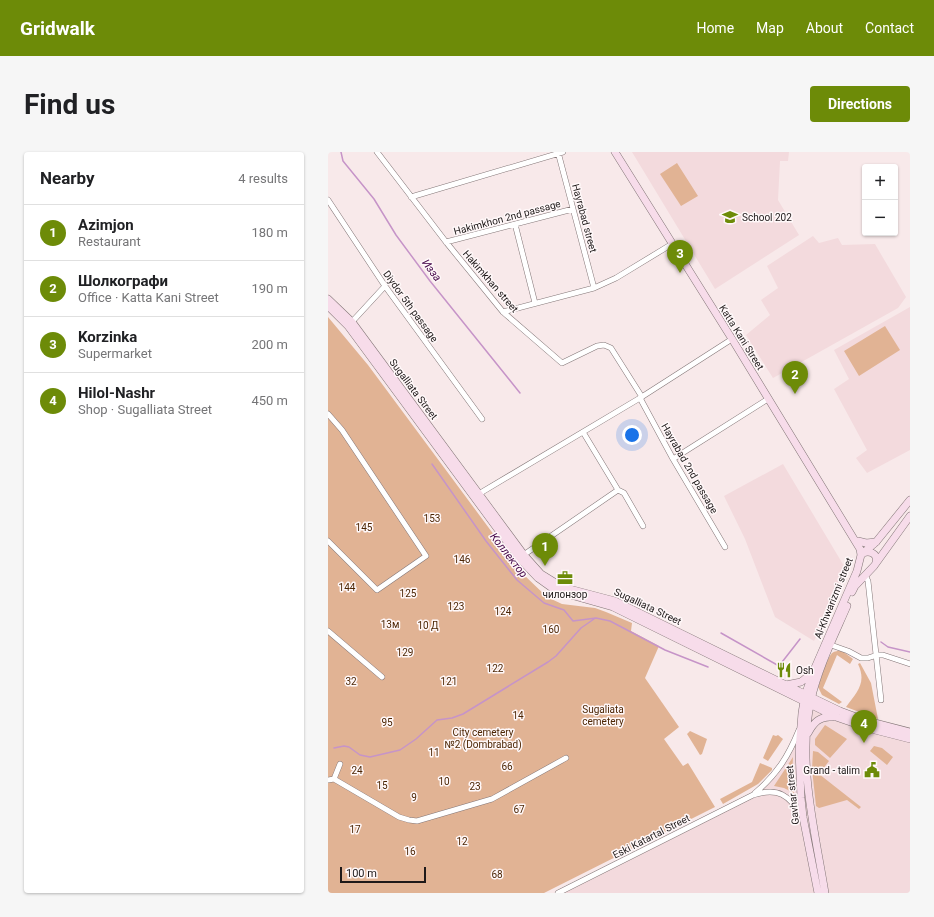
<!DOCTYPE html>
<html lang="en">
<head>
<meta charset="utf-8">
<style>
	body { margin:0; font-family:Roboto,sans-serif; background:#f6f6f6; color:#202124 }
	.controls { position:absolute; right:12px; top:12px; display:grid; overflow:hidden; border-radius:4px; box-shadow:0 1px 3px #0004 }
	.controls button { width:36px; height:36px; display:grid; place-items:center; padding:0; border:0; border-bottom:1px solid #e0e0e0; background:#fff; color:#202124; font:20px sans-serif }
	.scale { position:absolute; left:12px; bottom:10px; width:86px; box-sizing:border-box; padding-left:4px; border:2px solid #1e1919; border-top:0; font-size:11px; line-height:14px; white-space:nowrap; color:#1e1919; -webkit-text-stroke:3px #fff8f9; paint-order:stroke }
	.you { position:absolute; left:304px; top:283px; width:14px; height:14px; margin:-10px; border:3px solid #fff; border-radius:50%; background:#1a73e8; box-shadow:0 0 0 6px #1a73e833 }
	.badge { display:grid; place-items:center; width:26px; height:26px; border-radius:50%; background:#6d8b08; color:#fff; font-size:13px; font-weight:700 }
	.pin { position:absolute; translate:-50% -33px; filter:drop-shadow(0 1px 2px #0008) }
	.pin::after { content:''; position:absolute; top:21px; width:14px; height:12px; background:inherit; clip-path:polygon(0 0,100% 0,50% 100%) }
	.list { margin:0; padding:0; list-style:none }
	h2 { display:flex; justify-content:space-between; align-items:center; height:52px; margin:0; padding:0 16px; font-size:17px }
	h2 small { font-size:13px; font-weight:400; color:#757577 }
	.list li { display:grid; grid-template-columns:26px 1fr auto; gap:12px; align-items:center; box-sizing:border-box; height:56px; padding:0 16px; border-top:1px solid #e0e0e0 }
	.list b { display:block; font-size:15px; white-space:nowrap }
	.list p { margin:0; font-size:13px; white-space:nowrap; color:#757577 }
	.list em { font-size:13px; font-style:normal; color:#757577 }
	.map { position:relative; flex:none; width:582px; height:741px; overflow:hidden; border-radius:4px }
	header { display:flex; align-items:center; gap:24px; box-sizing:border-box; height:56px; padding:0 20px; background:#6d8b08; color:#fff }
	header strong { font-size:19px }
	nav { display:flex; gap:22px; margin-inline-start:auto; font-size:14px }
	.intro { display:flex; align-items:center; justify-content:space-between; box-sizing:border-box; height:96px; padding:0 24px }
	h1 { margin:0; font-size:28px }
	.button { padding:10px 18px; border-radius:4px; background:#6d8b08; color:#fff; font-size:14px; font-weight:700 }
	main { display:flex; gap:24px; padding:0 24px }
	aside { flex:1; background:#fff; border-radius:4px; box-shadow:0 1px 3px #0004 }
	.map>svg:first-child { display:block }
	.built { fill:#f3dadd }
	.green { fill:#e1b394 }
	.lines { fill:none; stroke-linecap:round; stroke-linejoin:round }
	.stream { stroke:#c694c8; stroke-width:1.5 }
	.minor-casing { stroke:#837677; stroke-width:6 }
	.secondary-casing { stroke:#837677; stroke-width:8 }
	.minor { stroke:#fff; stroke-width:5 }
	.secondary { stroke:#f7dcea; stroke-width:7 }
	.labels { text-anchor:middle; stroke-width:3; stroke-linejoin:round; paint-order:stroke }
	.street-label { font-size:10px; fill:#1e1919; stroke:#fff8f9 }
	.poi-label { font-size:10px; fill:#1e1919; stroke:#fff8f9; text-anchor:start }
	.park-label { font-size:10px; fill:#4c2503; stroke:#fff8f9 }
	.water-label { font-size:11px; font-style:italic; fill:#46084a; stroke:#fff8f9 }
</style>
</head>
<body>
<header>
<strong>Gridwalk</strong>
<nav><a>Home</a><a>Map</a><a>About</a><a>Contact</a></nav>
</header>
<div class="intro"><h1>Find us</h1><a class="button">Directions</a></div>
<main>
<aside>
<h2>Nearby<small>4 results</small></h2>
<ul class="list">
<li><span class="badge">1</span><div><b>Azimjon</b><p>Restaurant</p></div><em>180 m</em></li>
<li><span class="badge">2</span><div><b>Шолкографи</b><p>Office · Katta Kani Street</p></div><em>190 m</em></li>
<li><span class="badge">3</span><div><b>Korzinka</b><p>Supermarket</p></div><em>200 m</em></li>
<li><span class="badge">4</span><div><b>Hilol-Nashr</b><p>Shop · Sugalliata Street</p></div><em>450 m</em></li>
</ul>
</aside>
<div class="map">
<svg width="582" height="741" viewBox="0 0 582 741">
	<rect width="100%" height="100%" fill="#f8e9ea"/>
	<path class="built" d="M 304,0 L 461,0 L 460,9 L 452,9 L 450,48 L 471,83 L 387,137 Z
		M 485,84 L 491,91 L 510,86 L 514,93 L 547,92 L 578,145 L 570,156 L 445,226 L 418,183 L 442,163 L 433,148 L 450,136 L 439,114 Z
		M 582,155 L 582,298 L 539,321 L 528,306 L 539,298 L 506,237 L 521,227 L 506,198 Z
		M 455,312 L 519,419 L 486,489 L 447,465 L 417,387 L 396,344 Z
		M 475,550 L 582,587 L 582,741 L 230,741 L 425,643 L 446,624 L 473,574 Z"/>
	<path class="green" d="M 349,11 L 370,44 L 353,54 L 332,22 Z
		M 0,165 L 40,213 L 195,422 L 219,445 L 234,452 L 267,456 L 278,460 L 304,471 L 303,479 L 331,494 L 317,526 L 351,575 L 336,587 L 355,614 L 360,611 L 387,655 L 216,741 L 0,741 Z
		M 557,174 L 572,198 L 531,224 L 516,199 Z
		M 513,498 L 525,507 L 522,512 L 509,503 L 495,536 L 514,550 L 511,552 L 494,543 L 490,535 C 493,526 498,508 504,501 C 507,499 510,499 513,498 Z
		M 532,511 L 543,531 L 550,567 L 518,555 C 529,540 539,531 530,512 Z
		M 497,573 L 519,587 L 502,606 L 487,593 L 487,587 Z
		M 362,579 L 379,587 L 374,602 L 372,603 L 359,582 Z
		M 445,583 L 448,584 L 450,583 L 455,587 L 440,609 L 435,606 Z
		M 546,594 L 554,596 L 565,605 L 559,613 L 542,599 Z
		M 485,599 L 490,600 L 501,609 L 491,622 L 533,655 L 531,657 L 519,648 L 491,656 L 488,654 L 484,617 Z
		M 465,605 L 464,627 L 466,641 L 456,636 L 446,634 Z
		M 432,611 L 444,616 L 444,618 L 430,632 L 395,652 L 392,647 L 424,630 Z"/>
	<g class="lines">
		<path class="stream" d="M 13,0 L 15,9 L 46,47 L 68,83 L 102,129 L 192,241
			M 104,312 L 158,389 L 189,428 L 216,451 L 236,458 L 245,469 L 268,466 L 282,469 L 337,498 L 380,515
			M 393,481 L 451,514 L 472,487
			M 553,490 L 560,495 L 582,500
			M 6,596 L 16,594 L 21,595 L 32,603 L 42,605 L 72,598 L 88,587 L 109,568 L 124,566 L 135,562 L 220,510 L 228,504 L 253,476 L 266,467"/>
		<defs>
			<path id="minor" d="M 49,0 L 118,90 L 175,160 L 234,211 L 269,194 L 276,193 L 283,196 L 314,245
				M 230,0 L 266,136
				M 83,45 L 235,0
				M 0,48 L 57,134 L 154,267
				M 187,72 L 207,151
				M 118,90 L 245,57
				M 175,160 L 266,136 L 288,126 L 344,92
				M 22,172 L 57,134
				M 312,246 L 345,307 L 397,395
				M 0,262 L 14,278 L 98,404 L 49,438 L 0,389
				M 255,280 L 290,338 L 296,341 L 315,374
				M 345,307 L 440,247
				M 149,343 L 312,246 L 404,187
				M 194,404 L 290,338
				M 537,423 L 540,429 L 553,548
				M 0,479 L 54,525
				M 503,493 L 520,499 L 533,506 L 540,506 L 549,503 L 555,503 L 582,512
				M 6,627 L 12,612
				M 0,628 L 6,627 L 71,665 L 81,668 L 89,669 L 164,647 L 238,606
				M 427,641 C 449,622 460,605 471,578
				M 230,741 L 425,643 C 451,635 460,643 475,664"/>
			<path id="secondary" d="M 287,0 L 404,187 L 532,397 L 533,403 L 529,419 L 486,518 L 477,543 L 474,561 L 471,598 L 473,646 L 475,665 L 490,741
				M 0,147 L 24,170 L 196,403 L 213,422 L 234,435 L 287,449 L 458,533 L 512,559 L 539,569 L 582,580
				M 0,154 L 20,174 L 191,406 L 210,426 L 224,436 L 232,440 L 285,455 L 508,565 L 543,577 L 582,587
				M 530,389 L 538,391 L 548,390
				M 535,401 C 542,398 550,402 548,410
				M 533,403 L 548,390 L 582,348
				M 524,440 L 527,434 L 546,414 L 582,364
				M 458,533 L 473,530 L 484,521
				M 480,581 C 486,570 492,564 504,565
				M 497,741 C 487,679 469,610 483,548 C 490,516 506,484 519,454"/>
		</defs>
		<use href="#minor" class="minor-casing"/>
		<use href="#secondary" class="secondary-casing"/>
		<use href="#minor" class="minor"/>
		<use href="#secondary" class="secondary"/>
	</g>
	<defs>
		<symbol id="school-bare" viewBox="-9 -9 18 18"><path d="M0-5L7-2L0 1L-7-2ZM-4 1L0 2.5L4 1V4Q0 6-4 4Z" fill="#6d8b08" stroke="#fff8f9" stroke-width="2.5" paint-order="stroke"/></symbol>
		<symbol id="office-bare" viewBox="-9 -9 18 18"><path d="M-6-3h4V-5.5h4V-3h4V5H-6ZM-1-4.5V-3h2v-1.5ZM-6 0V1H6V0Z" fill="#6d8b08" stroke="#fff8f9" stroke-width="2.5" paint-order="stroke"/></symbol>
		<symbol id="restaurant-bare" viewBox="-9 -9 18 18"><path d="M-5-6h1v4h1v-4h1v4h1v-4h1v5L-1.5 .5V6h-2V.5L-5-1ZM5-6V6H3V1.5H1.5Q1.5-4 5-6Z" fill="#6d8b08" stroke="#fff8f9" stroke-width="2.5" paint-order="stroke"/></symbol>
		<symbol id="civic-bare" viewBox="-9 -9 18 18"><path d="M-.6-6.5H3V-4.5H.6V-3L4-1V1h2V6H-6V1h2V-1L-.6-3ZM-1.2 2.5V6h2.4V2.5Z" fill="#6d8b08" stroke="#fff8f9" stroke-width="2.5" paint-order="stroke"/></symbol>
	</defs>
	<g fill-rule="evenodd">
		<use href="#school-bare" x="391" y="54" width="22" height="22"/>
		<use href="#office-bare" x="226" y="415" width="22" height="22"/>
		<use href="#restaurant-bare" x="445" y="507" width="22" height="22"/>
		<use href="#civic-bare" x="533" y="607" width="22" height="22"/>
	</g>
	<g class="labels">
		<g class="street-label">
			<text transform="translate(179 65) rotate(-15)" y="4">Hakimkhon 2nd passage</text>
			<text transform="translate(257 66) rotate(75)" y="4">Hayrabad street</text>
			<text transform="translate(163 129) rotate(49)" y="4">Hakimkhаn street</text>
			<text transform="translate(83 154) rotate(54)" y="4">Diydor 5th passage</text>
			<text transform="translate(414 185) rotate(58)" y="4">Katta Kani Street</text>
			<text transform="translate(86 237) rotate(53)" y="4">Sugalliata Street</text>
			<text transform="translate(362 316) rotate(60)" y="4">Hayrаbаd 2nd passage</text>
			<text transform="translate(505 446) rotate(-68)" y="4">Al-Khwarizmi street</text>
			<text transform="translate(320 454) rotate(25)" y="4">Sugalliata Street</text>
			<text transform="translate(464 643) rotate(-96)" y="4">Gavhar street</text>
			<text transform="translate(323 684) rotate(-27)" y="4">Eski Katartal Street</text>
		</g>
		<g class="poi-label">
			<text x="414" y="69">School 202</text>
			<text x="237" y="446" text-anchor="middle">чилонзор</text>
			<text x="468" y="522">Osh</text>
			<text x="532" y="622" text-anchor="end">Grand - talim</text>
		</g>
		<g class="park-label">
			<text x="104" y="370">153</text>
			<text x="36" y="379">145</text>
			<text x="134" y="411">146</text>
			<text x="19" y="439">144</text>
			<text x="80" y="445">125</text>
			<text x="128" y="458">123</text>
			<text x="175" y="463">124</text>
			<text x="62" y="476">13м</text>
			<text x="100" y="477">10 Д</text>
			<text x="223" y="481">160</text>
			<text x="77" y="504">129</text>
			<text x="167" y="520">122</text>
			<text x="23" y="533">32</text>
			<text x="121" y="533">121</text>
			<text x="275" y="561">Sugaliata<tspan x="275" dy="12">cemetery</tspan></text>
			<text x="190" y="567">14</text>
			<text x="59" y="574">95</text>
			<text x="155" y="584">City cemetery<tspan x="155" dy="12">№2 (Dombrabad)</tspan></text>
			<text x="106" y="604">11</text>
			<text x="179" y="618">66</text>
			<text x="29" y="622">24</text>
			<text x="116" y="633">10</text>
			<text x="54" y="637">15</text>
			<text x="147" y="638">23</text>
			<text x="86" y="649">9</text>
			<text x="191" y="661">67</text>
			<text x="27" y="681">17</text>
			<text x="134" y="693">12</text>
			<text x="82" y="703">16</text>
			<text x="169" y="726">68</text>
		</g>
		<g class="water-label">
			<text transform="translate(104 118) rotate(53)" y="4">Изза</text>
			<text transform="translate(181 403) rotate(52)" y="4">Коллектор</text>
		</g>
	</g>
</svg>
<div class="controls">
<button>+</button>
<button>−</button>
</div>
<div class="scale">100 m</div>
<div class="you"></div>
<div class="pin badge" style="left:217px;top:414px">1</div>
<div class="pin badge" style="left:467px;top:242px">2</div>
<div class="pin badge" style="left:352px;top:121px">3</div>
<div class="pin badge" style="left:536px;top:591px">4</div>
</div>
</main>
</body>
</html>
